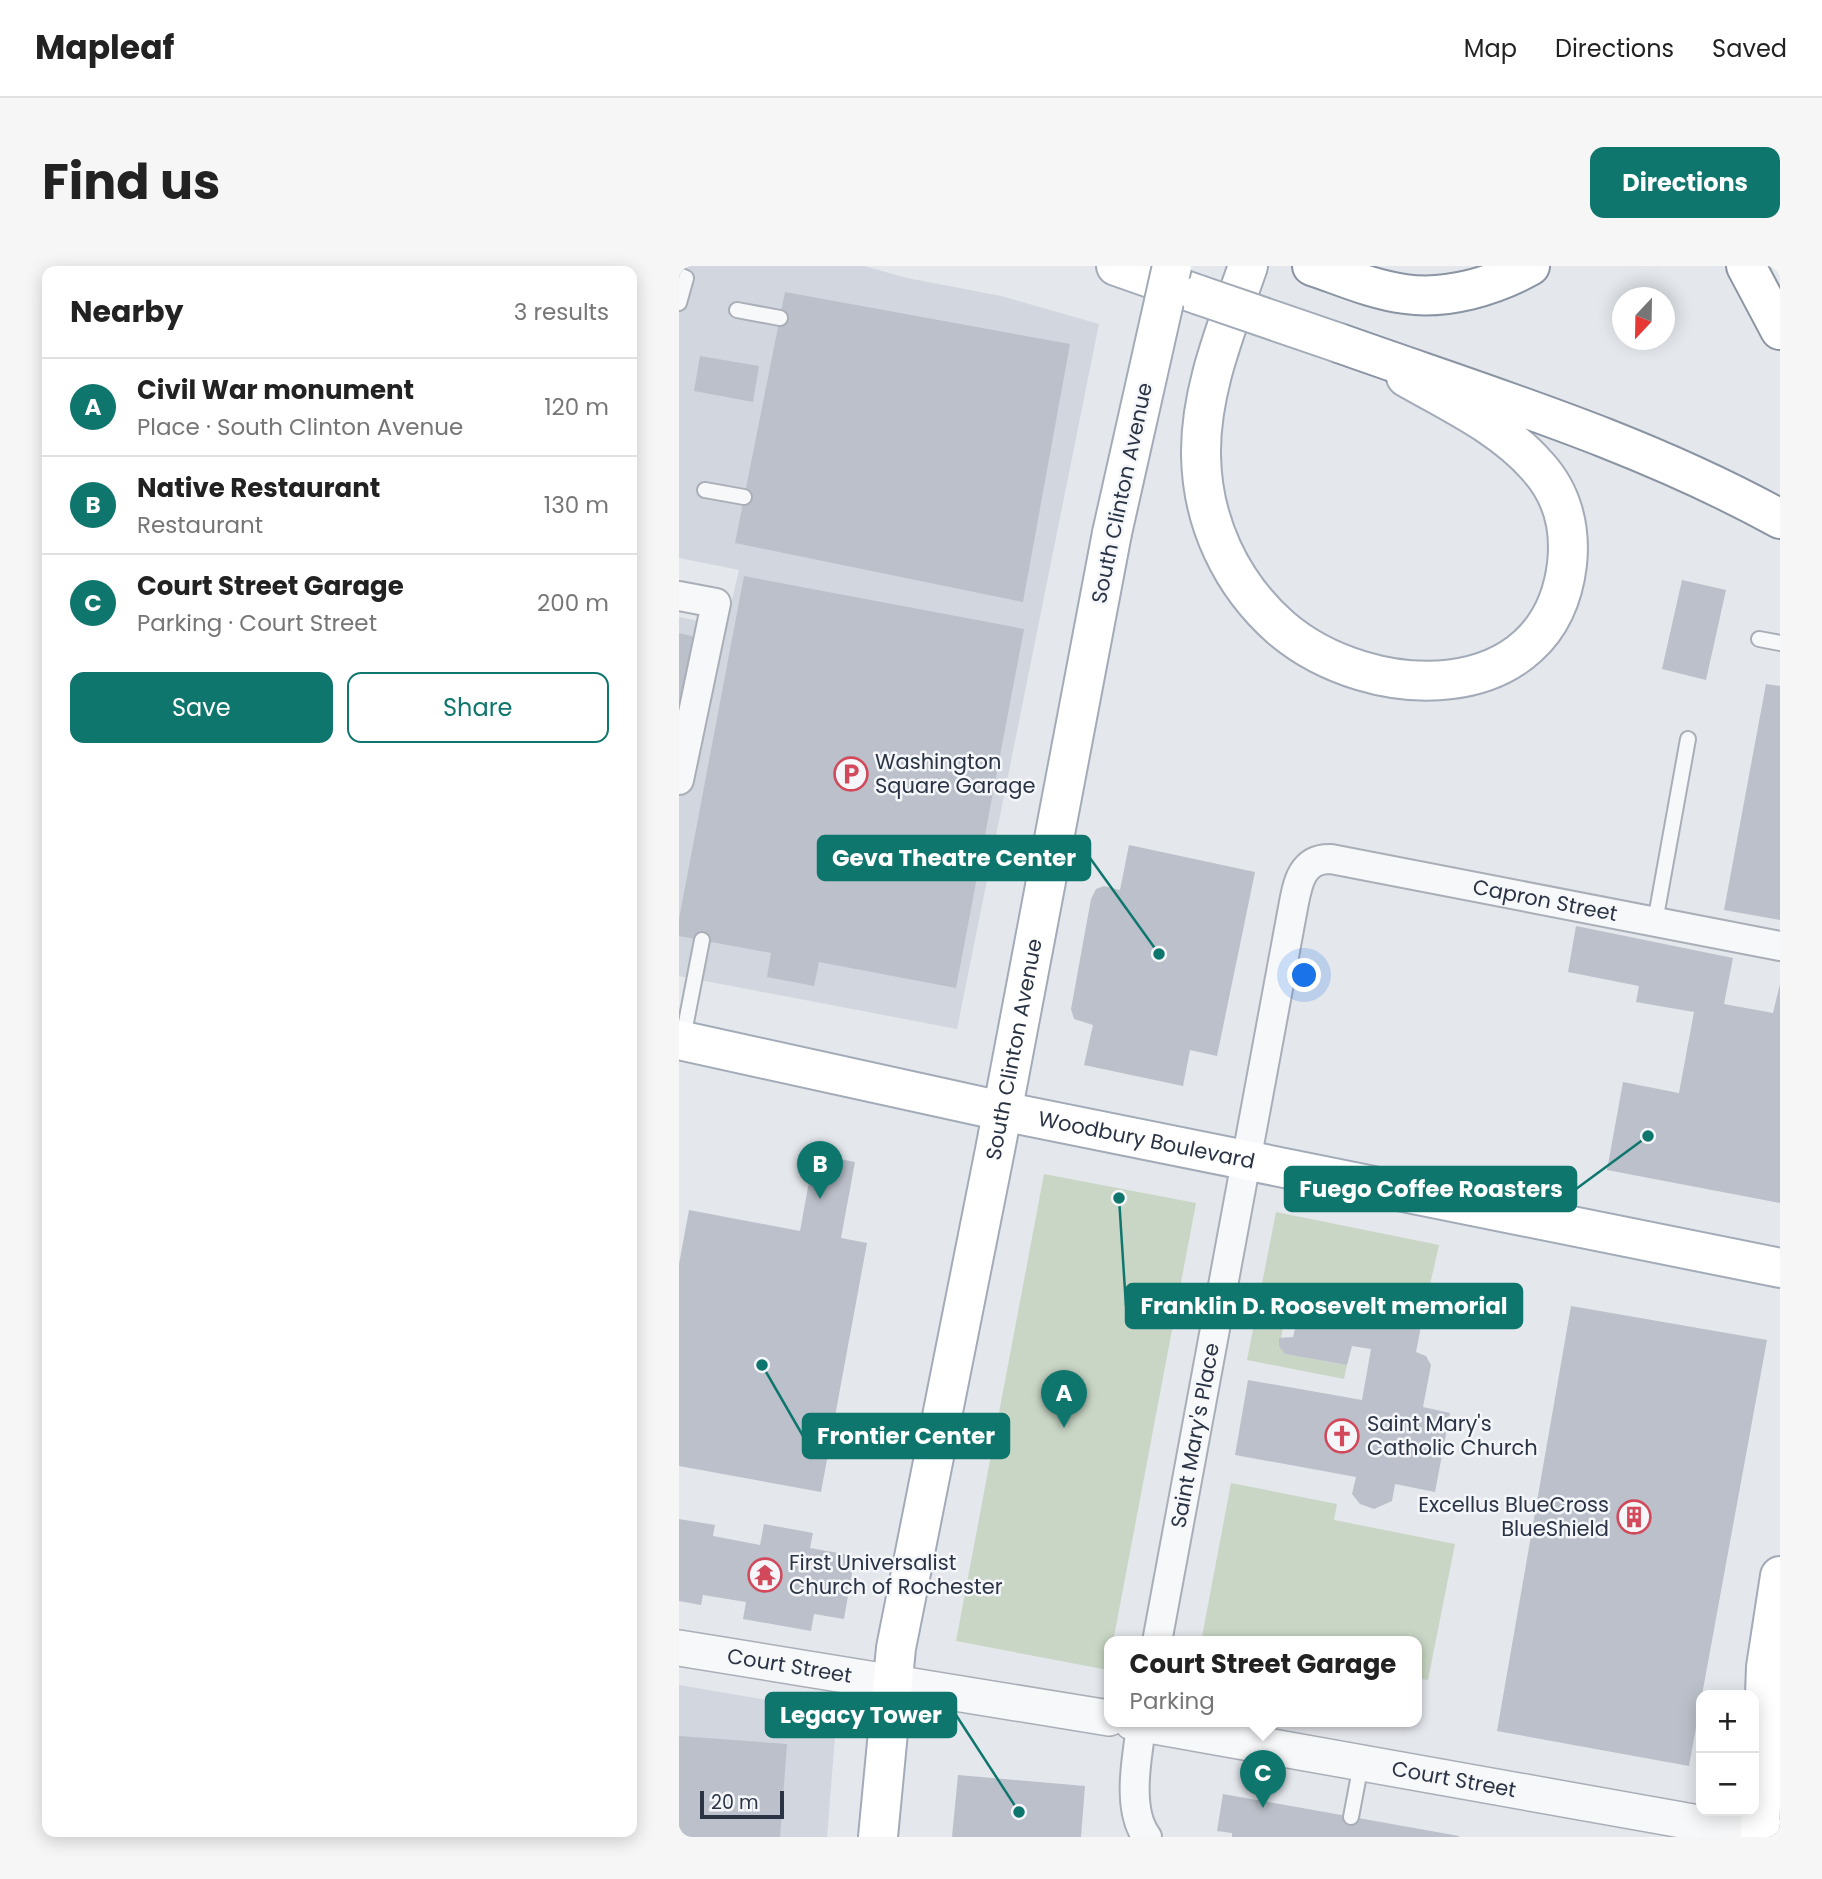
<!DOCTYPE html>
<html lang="en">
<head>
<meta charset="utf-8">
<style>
	body { margin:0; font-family:Poppins,sans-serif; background:#f6f6f6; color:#222 }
	.controls { position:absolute; right:21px; bottom:21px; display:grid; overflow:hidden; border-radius:14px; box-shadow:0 4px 18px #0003 }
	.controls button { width:63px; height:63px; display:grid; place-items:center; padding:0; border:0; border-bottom:2px solid #e0e0e0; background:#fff; color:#222; font:35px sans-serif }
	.compass { position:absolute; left:933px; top:21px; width:63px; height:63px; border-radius:50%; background:#fff; box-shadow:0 4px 18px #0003; rotate:202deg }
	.scale { position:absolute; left:21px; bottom:18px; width:84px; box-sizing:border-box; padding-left:7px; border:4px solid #2b3445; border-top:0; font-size:19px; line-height:24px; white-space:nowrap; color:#2b3445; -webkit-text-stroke:5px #f4f6f9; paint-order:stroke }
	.you { position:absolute; left:626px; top:710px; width:24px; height:24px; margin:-18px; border:5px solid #fff; border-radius:50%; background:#1a73e8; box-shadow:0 0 0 10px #1a73e833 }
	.badge { display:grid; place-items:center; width:46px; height:46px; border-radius:50%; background:#0f766e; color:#fff; font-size:23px; font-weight:700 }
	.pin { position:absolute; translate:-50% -58px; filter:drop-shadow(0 2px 4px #0008) }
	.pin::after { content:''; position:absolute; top:37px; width:24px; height:21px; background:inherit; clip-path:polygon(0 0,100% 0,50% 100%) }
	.popup { position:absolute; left:425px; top:1370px; width:318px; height:91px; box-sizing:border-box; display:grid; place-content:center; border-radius:14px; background:#fff; filter:drop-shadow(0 2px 5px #0005); font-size:23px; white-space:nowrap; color:#767676 }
	.popup b { font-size:26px; color:#222 }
	.popup::after { content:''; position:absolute; left:50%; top:100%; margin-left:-14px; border:14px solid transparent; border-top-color:#fff }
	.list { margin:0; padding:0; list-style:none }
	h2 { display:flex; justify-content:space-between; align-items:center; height:91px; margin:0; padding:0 28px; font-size:30px }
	h2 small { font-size:23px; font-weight:400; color:#767676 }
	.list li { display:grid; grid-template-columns:46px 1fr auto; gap:21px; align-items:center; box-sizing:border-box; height:98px; padding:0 28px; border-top:2px solid #e0e0e0 }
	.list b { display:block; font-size:26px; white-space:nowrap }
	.list p { margin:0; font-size:23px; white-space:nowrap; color:#767676 }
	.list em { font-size:23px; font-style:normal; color:#767676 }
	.actions { display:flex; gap:14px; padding:21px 28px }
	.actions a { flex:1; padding:16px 0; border:2px solid #0f766e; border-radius:14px; text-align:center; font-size:24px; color:#0f766e }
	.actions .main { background:#0f766e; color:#fff }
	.map { position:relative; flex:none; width:1101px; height:1571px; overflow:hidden; border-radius:14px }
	header { display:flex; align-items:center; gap:42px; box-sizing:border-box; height:98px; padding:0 35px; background:#fff; border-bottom:2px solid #e0e0e0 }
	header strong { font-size:33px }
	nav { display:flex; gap:38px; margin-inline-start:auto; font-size:24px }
	.intro { display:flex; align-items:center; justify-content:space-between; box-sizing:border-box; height:168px; padding:0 42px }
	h1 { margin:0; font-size:49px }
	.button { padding:18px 32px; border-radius:14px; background:#0f766e; color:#fff; font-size:24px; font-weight:700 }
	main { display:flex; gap:42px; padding:0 42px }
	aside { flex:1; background:#fff; border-radius:14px; box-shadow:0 4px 18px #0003 }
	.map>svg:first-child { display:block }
	.built { fill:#d2d6de }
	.green { fill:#c9d6c5 }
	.building { fill:#bbc0ca }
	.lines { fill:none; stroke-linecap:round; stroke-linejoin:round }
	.service-casing { stroke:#a9aeb7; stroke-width:18 }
	.minor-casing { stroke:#a9aeb7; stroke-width:32 }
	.tertiary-casing { stroke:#a9aeb7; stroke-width:38 }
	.primary-casing { stroke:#a3abb8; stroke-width:42 }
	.motorway-casing { stroke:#8b94a3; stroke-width:42 }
	.service { stroke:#f7f8fa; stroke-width:14 }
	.minor { stroke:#f7f8fa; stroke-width:28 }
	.tertiary { stroke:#f7f8fa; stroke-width:35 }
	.primary { stroke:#fff; stroke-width:38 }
	.motorway { stroke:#fff; stroke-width:38 }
	.primary-bridge-casing { stroke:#a3abb8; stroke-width:42; stroke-linecap:butt }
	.primary-bridge { stroke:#fff; stroke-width:38 }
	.labels { text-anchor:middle; stroke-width:5; stroke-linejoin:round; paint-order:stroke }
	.street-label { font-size:21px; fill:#2b3445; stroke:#f4f6f9 }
	.poi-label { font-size:21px; fill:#2b3445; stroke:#f4f6f9; text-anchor:start }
	.leader { fill:none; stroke:#0f766e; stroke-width:2.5 }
	.callout-dot { fill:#0f766e; stroke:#f4f6f9; stroke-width:2.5 }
	.callout { fill:#0f766e; stroke:#0f766e; stroke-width:2.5 }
	.callout-label { font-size:23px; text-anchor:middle; font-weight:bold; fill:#fff }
</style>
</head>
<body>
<header>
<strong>Mapleaf</strong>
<nav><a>Map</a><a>Directions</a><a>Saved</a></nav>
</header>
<div class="intro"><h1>Find us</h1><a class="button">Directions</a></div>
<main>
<aside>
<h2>Nearby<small>3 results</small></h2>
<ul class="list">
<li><span class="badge">A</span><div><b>Civil War monument</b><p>Place · South Clinton Avenue</p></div><em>120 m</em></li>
<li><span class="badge">B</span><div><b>Native Restaurant</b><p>Restaurant</p></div><em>130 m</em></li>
<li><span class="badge">C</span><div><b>Court Street Garage</b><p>Parking · Court Street</p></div><em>200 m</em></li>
</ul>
<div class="actions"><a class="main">Save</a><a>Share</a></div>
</aside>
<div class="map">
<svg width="1101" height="1571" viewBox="0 0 1101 1571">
	<rect width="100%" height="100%" fill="#e4e7ec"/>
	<path class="built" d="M 0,0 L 185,0 L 228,12 L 322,30 L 420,58 L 278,763 L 0,710 L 0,351 L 47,360 L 60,304 L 0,292 Z
		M 0,1419 L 158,1446 L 148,1571 L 0,1571 Z"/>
	<path class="green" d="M 365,908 L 517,937 L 434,1376 L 430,1376 L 429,1404 L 277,1375 Z
		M 597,946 L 760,979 L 745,1045 L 715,1039 L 713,1051 L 608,1031 L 601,1080 L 606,1088 L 668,1099 L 665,1113 L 568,1094 Z
		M 552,1217 L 658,1238 L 655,1254 L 776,1278 L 749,1414 L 738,1412 L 738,1376 L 522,1376 Z"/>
	<path class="building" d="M 106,26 L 391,78 L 344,336 L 56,277 Z
		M 21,90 L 80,100 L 74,136 L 15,125 Z
		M 65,310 L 345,363 L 277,722 L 140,696 L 135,720 L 88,711 L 92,687 L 0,670 L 0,653 Z
		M 1003,314 L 1047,324 L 1027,414 L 983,403 Z
		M 0,367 L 21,372 L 0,466 Z
		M 1087,418 L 1101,420 L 1101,654 L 1045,644 Z
		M 450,579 L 576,606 L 538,790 L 511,784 L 504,820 L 405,799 L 414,759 L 395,753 L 392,743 L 412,633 L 417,623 L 425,620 L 441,624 Z
		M 897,660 L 1054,692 L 1045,738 L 1094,747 L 1101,718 L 1101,937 L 928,904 L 944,816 L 1000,827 L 1015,746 L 957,736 L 960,720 L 889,706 Z
		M 135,888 L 176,896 L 162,972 L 188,977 L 142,1226 L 0,1200 L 0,998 L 10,944 L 121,965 Z
		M 619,1039 L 655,1048 L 660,1041 L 678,1045 L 680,1051 L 706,1056 L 713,1051 L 715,1039 L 745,1045 L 737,1086 L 747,1090 L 752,1099 L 744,1141 L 771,1147 L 756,1226 L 716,1218 L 713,1235 L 695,1243 L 681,1238 L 673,1228 L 677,1211 L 556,1189 L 569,1114 L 683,1134 L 692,1083 L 673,1080 L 668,1099 L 606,1088 L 600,1080 L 600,1072 L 614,1071 L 617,1059 L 610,1054 L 610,1045 Z
		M 892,1040 L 1088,1074 L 1010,1500 L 818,1465 Z
		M 0,1253 L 36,1259 L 34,1270 L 81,1279 L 85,1258 L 134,1267 L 131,1282 L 176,1290 L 165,1353 L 135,1348 L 132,1365 L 64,1353 L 67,1336 L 24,1329 L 22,1339 L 0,1335 Z
		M 0,1470 L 108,1478 L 101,1571 L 0,1571 Z
		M 279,1509 L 406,1520 L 402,1571 L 273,1571 Z
		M 544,1528 L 780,1570 L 780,1571 L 553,1571 L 553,1567 L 538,1565 Z"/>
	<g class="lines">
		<defs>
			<path id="service" d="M 0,9 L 7,12 L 0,37
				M 58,44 L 101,52
				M 26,224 L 65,231
				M 1080,373 L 1101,377
				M 976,656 L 1009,473
				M 4,772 L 23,674
				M 672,1551 L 682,1498"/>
			<g id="minor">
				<path d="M 0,330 L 37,337 L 0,514"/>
				<path id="s1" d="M 478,1376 L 613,647 C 618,622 620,592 652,593 L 1101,680"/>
				<path d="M 463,1456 C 458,1489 447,1544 468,1571"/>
			</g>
			<g id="tertiary">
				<path id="s2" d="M 0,1382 L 430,1452"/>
				<path id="s3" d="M 453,1456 L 1098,1571"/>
			</g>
			<g id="primary">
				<path d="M 437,0 L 520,29"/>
				<path d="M 569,0 C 548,61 521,124 522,189 C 523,256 552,318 602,362 C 691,438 871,444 888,298 C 892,262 883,227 858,200 C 823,160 772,137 727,111"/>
				<path id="s4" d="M 0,774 L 323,845 L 1101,1002"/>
				<path d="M 1081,1568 L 1087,1401 L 1101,1310"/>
				<path id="s5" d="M 199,1571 L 217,1382 L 316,884 L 433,267"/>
			</g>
			<path id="motorway" d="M 633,0 C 663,10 694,24 726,28 C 768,34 815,20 851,0
				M 1067,0 L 1101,64
				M 660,77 C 809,130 962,176 1101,253"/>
		</defs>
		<use href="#service" class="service-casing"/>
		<use href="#minor" class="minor-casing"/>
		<use href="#tertiary" class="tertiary-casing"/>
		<use href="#primary" class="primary-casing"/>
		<use href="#motorway" class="motorway-casing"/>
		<use href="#service" class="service"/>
		<use href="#minor" class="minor"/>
		<use href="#tertiary" class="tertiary"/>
		<use href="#primary" class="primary"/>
		<use href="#motorway" class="motorway"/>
		<defs>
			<path id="primary-bridge" d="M 520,29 L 660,77
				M 433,267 L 493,0"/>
		</defs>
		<use href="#primary-bridge" class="primary-bridge-casing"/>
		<use href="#primary-bridge" class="primary-bridge"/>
	</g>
	<defs>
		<symbol id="parking-ring" viewBox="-11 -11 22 22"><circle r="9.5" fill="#f4f6f9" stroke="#d1495b" stroke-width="1.5"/><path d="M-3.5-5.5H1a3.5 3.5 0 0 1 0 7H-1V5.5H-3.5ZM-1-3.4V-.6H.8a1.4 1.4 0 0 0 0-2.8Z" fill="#d1495b"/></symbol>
		<symbol id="church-ring" viewBox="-11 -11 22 22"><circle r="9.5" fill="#f4f6f9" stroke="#d1495b" stroke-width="1.5"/><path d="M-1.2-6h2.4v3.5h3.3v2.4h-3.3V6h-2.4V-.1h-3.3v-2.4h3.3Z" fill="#d1495b"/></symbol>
		<symbol id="building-ring" viewBox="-11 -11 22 22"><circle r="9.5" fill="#f4f6f9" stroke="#d1495b" stroke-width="1.5"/><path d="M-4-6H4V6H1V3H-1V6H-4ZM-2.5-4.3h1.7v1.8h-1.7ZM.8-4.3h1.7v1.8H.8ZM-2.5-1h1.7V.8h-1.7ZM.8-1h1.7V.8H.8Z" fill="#d1495b"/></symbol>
		<symbol id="temple-ring" viewBox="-11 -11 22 22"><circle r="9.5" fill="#f4f6f9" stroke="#d1495b" stroke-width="1.5"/><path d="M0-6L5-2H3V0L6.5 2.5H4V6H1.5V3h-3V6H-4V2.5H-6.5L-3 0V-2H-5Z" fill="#d1495b"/></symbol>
	</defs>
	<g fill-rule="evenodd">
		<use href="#parking-ring" x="153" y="489" width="38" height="38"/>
		<use href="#church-ring" x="644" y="1151" width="38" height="38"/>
		<use href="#building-ring" x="936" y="1232" width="38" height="38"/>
		<use href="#temple-ring" x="67" y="1290" width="38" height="38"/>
	</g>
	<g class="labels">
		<g class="street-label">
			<text transform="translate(443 227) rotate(-78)" y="7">South Clinton Avenue</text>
			<text dy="7" stroke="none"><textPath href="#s1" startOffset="1034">Capron Street</textPath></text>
			<text dy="7" stroke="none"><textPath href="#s5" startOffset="800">South Clinton Avenue</textPath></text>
			<text dy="7" stroke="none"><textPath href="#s4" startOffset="478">Woodbury Boulevard</textPath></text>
			<text dy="7" stroke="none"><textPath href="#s1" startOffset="210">Saint Mary's Place</textPath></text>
			<text dy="7" stroke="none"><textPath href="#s2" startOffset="112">Court Street</textPath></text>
			<text dy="7" stroke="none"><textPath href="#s3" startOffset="327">Court Street</textPath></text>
		</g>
		<g class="poi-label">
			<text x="196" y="503">Washington<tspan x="196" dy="24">Square Garage</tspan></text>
			<text x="688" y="1165">Saint Mary's<tspan x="688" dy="24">Catholic Church</tspan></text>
			<text x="930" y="1246" text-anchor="end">Excellus BlueCross<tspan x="930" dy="24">BlueShield</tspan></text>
			<text x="110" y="1304">First Universalist<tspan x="110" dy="24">Church of Rochester</tspan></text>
		</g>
	</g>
	<path class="leader" d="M480 688L411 592M969 870L897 923M440 932L447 1040M83 1099L124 1170M340 1546L277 1449"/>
	<g class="callout-dot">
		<circle cx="480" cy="688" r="7"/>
		<circle cx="969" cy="870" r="7"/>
		<circle cx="440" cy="932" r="7"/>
		<circle cx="83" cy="1099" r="7"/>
		<circle cx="340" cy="1546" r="7"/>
	</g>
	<g class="callout">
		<rect x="139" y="570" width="272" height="44" rx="7"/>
		<rect x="606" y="901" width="291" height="44" rx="7"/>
		<rect x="447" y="1018" width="396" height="44" rx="7"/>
		<rect x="124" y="1148" width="206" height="44" rx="7"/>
		<rect x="87" y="1427" width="190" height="44" rx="7"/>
	</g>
	<g class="callout-label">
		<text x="275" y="600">Geva Theatre Center</text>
		<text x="752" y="931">Fuego Coffee Roasters</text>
		<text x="645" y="1048">Franklin D. Roosevelt memorial</text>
		<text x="227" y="1178">Frontier Center</text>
		<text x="182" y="1457">Legacy Tower</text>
	</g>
</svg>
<div class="controls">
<button>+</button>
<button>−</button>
</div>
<svg class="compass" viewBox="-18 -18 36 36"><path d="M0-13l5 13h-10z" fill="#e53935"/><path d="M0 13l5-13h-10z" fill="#767676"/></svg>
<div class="scale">20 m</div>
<div class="you"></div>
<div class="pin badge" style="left:385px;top:1162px">A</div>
<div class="pin badge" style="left:141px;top:933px">B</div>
<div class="pin badge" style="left:584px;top:1542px">C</div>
<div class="popup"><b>Court Street Garage</b>Parking</div>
</div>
</main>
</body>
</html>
